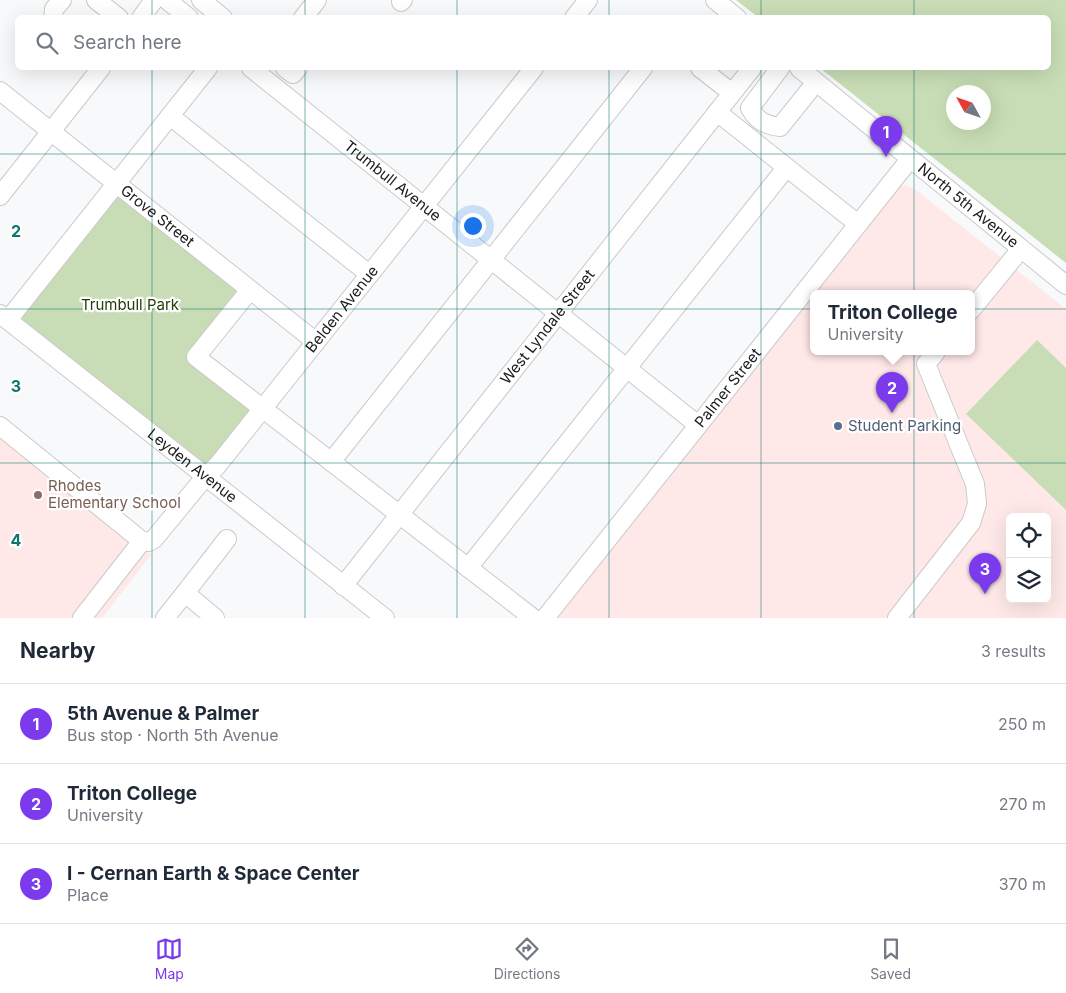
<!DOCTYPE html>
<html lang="en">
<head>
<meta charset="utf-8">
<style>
	body { margin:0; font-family:Inter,sans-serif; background:#f2f2f3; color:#1f2937 }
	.controls { position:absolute; right:15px; bottom:15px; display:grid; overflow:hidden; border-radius:8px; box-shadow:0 5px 20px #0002 }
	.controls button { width:45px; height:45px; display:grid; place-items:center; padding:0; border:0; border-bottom:1px solid #e0e1e3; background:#fff; color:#1f2937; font:25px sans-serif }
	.compass { position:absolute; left:946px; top:85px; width:45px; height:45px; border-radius:50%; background:#fff; box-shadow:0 5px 20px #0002; rotate:310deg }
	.you { position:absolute; left:472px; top:225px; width:18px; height:18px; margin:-12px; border:4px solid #fff; border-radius:50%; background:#1a73e8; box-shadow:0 0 0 8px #1a73e833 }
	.badge { display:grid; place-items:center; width:32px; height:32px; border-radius:50%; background:#7c3aed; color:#fff; font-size:16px; font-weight:700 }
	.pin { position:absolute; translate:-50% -41px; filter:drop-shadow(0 1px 2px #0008) }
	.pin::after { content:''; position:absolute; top:26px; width:18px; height:15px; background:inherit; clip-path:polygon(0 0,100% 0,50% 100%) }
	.popup { position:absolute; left:810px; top:290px; width:165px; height:65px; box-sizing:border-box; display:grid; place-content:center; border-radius:8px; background:#fff; filter:drop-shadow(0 1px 4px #0005); font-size:16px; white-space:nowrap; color:#747a83 }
	.popup b { font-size:19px; color:#1f2937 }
	.popup::after { content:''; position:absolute; left:50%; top:100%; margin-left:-10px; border:10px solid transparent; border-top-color:#fff }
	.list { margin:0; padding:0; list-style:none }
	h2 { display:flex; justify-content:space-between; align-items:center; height:65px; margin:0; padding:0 20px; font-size:21px }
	h2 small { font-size:16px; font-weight:400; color:#747a83 }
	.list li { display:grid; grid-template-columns:32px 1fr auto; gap:15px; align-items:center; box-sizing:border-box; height:80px; padding:0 20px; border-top:1px solid #e0e1e3 }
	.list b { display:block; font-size:19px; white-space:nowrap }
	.list p { margin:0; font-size:16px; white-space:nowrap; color:#747a83 }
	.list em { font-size:16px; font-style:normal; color:#747a83 }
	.icon { flex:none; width:28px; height:28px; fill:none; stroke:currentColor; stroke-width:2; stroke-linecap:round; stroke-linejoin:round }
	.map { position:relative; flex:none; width:1066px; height:618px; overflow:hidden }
	.search { position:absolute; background:#fff; box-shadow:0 5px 20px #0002; left:15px; right:15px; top:15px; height:55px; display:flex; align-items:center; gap:12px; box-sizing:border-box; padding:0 18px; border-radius:8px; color:#747a83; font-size:19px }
	.sheet { height:305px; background:#fff }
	nav { display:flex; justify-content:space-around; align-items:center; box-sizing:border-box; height:70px; border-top:1px solid #e0e1e3; background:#fff; font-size:14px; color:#747a83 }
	nav a { display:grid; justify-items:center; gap:2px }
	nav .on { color:#7c3aed }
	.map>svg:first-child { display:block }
	.education { fill:#ffe9e8; fill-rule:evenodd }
	.green { fill:#c8ddb5; fill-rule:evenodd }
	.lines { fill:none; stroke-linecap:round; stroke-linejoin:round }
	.minor-casing { stroke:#cacacb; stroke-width:20 }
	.minor { stroke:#fff; stroke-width:18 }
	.grid { fill:none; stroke:#0f766e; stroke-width:1; stroke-opacity:0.55 }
	.service-dot { fill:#5c6f8a; stroke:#fff; stroke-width:2 }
	.education-dot { fill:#8d6e63; stroke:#fff; stroke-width:2 }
	.labels { text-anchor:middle; stroke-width:4.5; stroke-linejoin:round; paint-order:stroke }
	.street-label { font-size:15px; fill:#1b1b1c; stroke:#fff }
	.park-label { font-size:15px; fill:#263c06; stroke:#fff }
	.service-label { font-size:15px; fill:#4e5e75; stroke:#fff; text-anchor:start }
	.education-label { font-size:15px; fill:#785e54; stroke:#fff; text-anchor:start }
	.grid-label { font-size:16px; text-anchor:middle; font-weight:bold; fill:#0f766e; stroke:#fff; stroke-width:4.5; stroke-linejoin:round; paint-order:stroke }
</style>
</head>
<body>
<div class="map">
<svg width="1066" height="618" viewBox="0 0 1066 618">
	<rect width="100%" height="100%" fill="#f8f9fa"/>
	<path class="education" d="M 906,185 L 916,190 L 1066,309 L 1066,618 L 555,618 L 897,188 ZM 813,294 L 971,294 L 971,352 L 813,352 ZM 1010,517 L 1047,517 L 1047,599 L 1010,599 Z
		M 0,434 L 151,555 L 102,618 L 0,618 Z"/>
	<path class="green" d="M 736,0 L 1066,0 L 1066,263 L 820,68 L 1048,68 L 1048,18 L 758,17 ZM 954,92 L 984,92 L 984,122 L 954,122 Z
		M 115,189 L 245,292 L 193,358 L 256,408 L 209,465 L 204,465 L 14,317 Z
		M 1037,340 L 1066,368 L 1066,510 L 966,414 Z"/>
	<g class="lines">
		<defs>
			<g id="minor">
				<path d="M 96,0 L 119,18"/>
				<path d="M 167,0 L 189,18"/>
				<path d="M 201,0 L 223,18"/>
				<path d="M 715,0 L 737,18"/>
				<path d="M 401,2 L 403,0"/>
				<path d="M 53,18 L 54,9 L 62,0"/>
				<path d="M 141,18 L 154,0"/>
				<path d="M 303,18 L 317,0"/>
				<path d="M 574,18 L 588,0"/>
				<path id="s1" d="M 251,68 L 698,425"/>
				<path d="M 285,68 L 293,74 L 298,68"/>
				<path d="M 700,68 L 732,93"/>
				<path d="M 780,68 L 750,108 C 757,121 765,125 780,127 L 816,82"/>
				<path id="s2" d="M 799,68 L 1066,285"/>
				<path id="s3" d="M 0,91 L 316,342"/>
				<path d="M 717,112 L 858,224"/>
				<path d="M 170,116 L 369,274"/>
				<path d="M 0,196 L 101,68"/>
				<path d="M 250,290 L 196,357 L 533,618"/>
				<path d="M 971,310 L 1021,249"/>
				<path id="s4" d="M 0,314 L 385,618"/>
				<path d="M 8,320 L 208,68"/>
				<path d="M 0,426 L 142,541"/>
				<path d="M 331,462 L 643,68"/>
				<path id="s5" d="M 142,541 L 149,542 L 154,539 L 205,477 L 217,466 L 534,68"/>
				<path d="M 468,568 L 786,168"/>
				<path id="s6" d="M 343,586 L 752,68"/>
				<path d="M 185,593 L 227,539"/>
				<path d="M 82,618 L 142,541"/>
				<path d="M 165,618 L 185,593 L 215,618"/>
				<path id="s7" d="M 545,618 L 910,159"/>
				<path d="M 897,618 L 971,523 L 977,504 L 975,484 L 926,364 L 936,352"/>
			</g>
		</defs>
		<use href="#minor" class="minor-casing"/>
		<use href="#minor" class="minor"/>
	</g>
	<path class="grid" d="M 152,0 L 152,18M 305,0 L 305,18M 457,0 L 457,18M 609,0 L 609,18M 761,0 L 761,18M 914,0 L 914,18M 152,68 L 152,618M 305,68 L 305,618M 457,68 L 457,618M 609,68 L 609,618M 761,68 L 761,618M 914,68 L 914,618M 0,154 L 1066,154M 0,309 L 1066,309M 0,463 L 1066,463"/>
	<circle class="service-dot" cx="838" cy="426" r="5"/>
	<circle class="education-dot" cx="38" cy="495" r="5"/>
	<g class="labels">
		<g class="street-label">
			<text dy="5" stroke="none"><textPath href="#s1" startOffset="181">Trumbull Avenue</textPath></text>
			<text dy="5" stroke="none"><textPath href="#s2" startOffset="218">North 5th Avenue</textPath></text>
			<text dy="5" stroke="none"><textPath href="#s3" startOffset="201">Grove Street</textPath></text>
			<text dy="5" stroke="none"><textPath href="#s5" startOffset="310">Belden Avenue</textPath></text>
			<text dy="5" stroke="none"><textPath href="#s6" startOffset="330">West Lyndale Street</textPath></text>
			<text dy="5" stroke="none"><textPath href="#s7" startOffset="294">Palmer Street</textPath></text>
			<text dy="5" stroke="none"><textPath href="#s4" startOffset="245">Leyden Avenue</textPath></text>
		</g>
		<g class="park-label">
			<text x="130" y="310">Trumbull Park</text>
		</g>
		<g class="service-label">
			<text x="848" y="431">Student Parking</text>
		</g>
		<g class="education-label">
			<text x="48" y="491">Rhodes<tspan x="48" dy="17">Elementary School</tspan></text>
		</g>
	</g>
	<g class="grid-label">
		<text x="16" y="237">2</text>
		<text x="16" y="392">3</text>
		<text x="16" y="546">4</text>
	</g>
</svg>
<div class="controls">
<button><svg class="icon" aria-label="locate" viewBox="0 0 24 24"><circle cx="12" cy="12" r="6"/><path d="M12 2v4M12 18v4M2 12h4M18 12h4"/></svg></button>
<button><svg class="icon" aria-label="layers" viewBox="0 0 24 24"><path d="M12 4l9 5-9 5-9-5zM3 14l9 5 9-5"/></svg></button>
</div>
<svg class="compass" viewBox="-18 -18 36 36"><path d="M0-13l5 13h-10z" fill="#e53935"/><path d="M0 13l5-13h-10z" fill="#747a83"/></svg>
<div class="you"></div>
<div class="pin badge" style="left:886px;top:157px">1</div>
<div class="pin badge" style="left:892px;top:413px">2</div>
<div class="popup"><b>Triton College</b>University</div>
<div class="pin badge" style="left:985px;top:594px">3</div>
<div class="search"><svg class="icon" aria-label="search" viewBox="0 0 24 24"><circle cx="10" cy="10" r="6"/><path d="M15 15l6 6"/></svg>Search here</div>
</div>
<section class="sheet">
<h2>Nearby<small>3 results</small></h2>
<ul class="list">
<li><span class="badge">1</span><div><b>5th Avenue &amp; Palmer</b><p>Bus stop · North 5th Avenue</p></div><em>250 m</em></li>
<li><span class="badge">2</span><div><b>Triton College</b><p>University</p></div><em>270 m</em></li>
<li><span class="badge">3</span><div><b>I - Cernan Earth &amp; Space Center</b><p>Place</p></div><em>370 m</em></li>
</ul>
</section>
<nav>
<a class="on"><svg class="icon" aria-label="map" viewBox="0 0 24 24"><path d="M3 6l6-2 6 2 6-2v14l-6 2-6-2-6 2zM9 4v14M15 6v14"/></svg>Map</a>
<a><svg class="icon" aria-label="directions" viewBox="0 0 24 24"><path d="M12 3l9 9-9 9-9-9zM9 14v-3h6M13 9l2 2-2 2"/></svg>Directions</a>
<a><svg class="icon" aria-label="saved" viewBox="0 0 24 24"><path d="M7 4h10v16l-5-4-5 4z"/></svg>Saved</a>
</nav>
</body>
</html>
